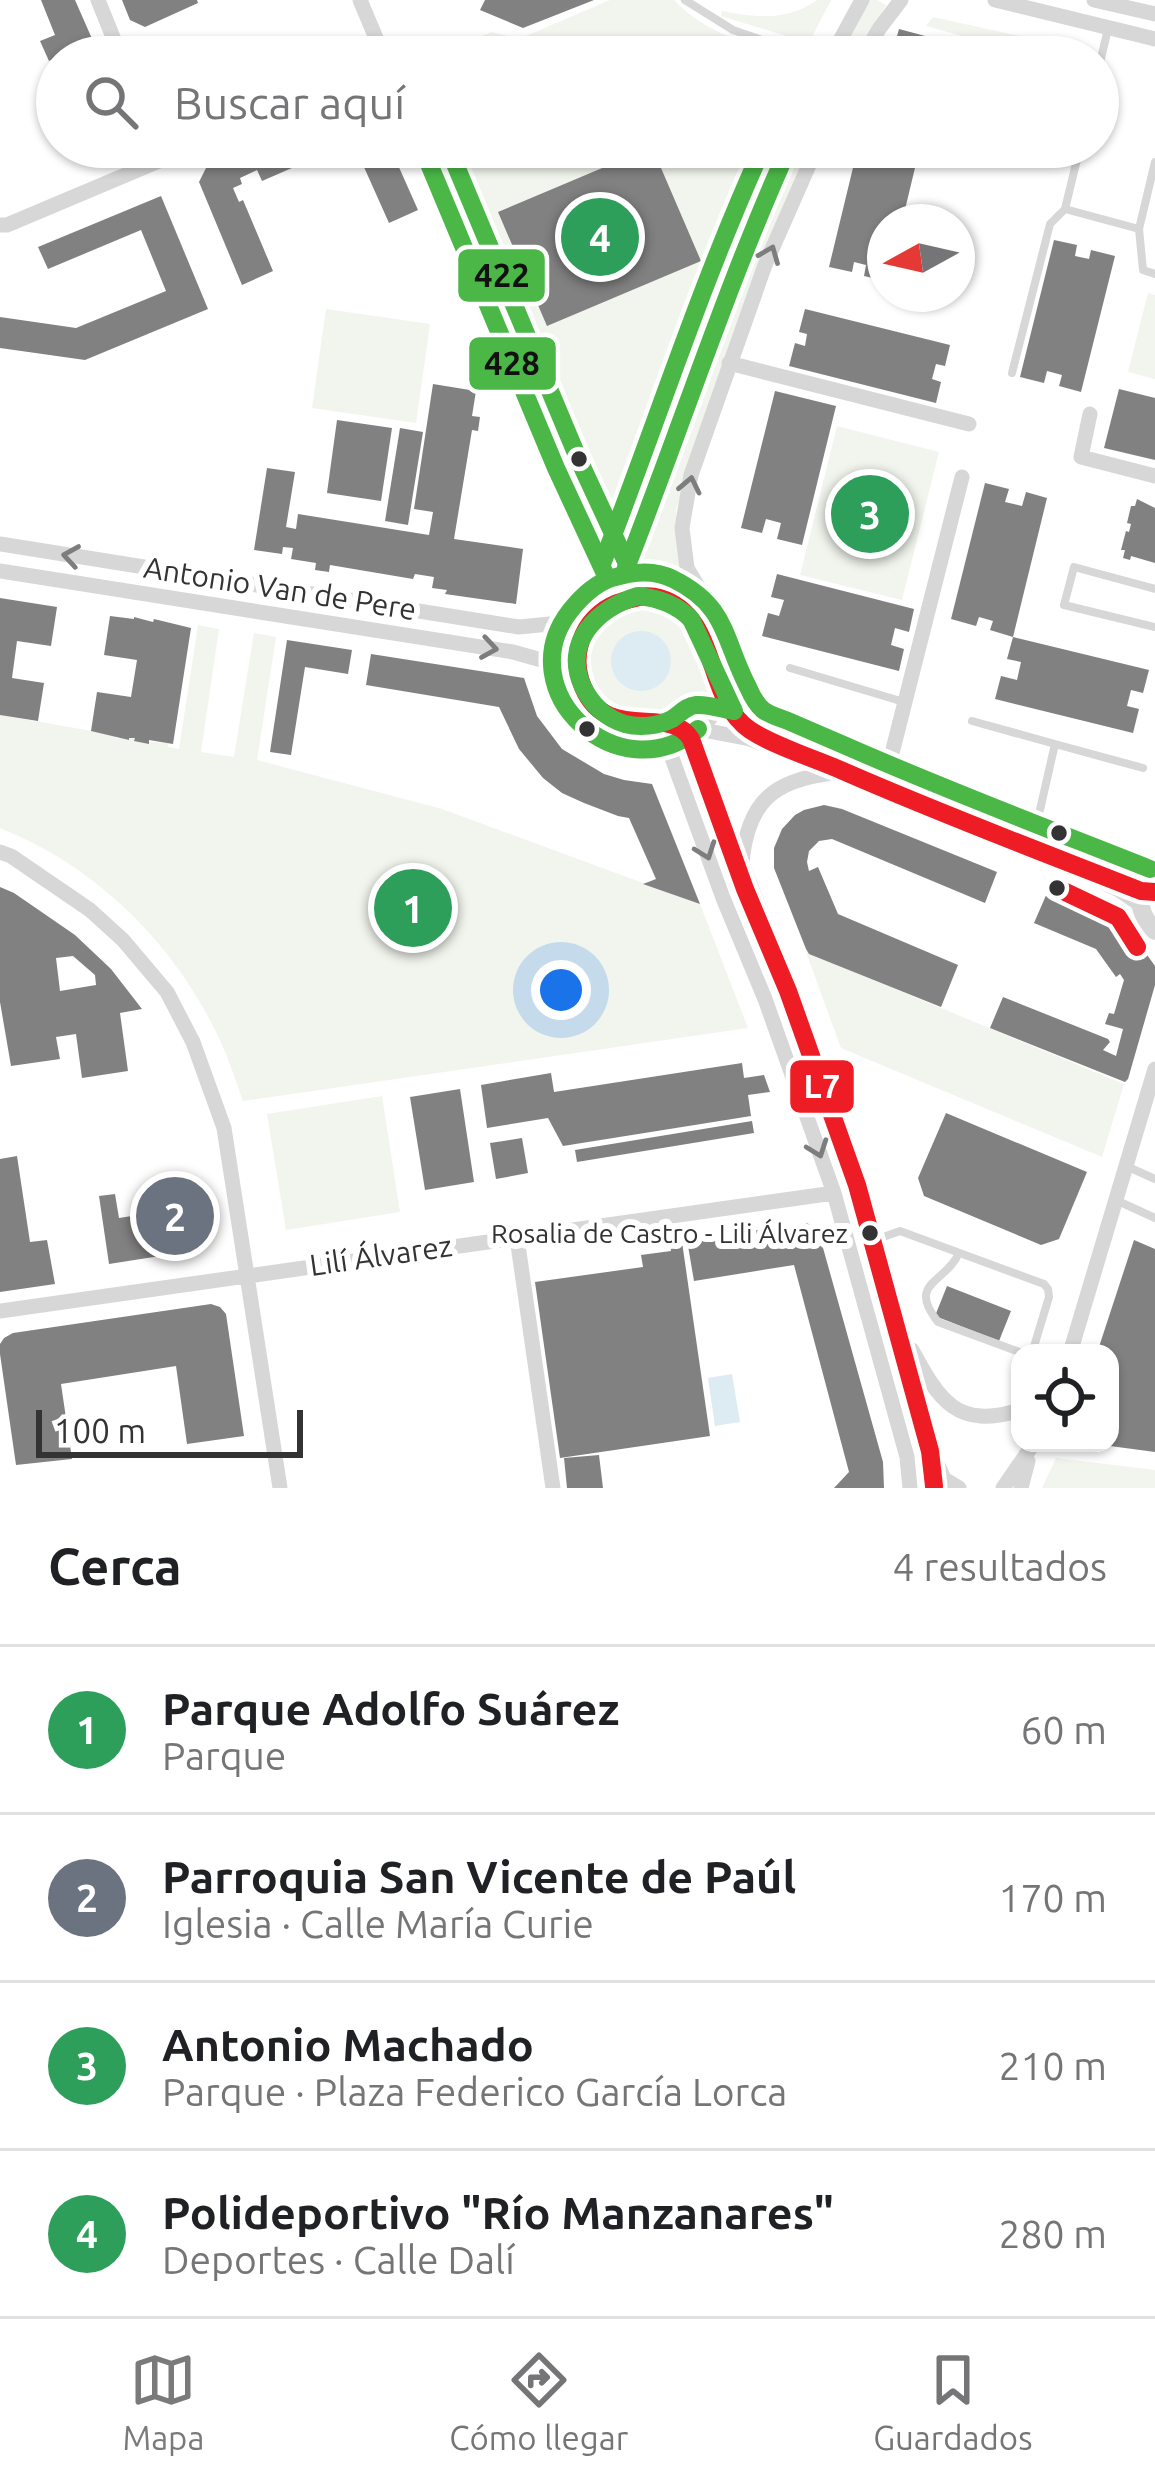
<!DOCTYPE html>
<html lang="es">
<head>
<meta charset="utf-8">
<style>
	body { margin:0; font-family:Ubuntu,sans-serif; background:#f6f6f6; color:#202124 }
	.controls { position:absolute; right:36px; bottom:36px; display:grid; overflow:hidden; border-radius:24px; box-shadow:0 3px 9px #0004 }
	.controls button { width:108px; height:108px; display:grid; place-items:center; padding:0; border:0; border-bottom:3px solid #e0e0e0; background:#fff; color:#202124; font:60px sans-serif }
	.compass { position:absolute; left:867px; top:204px; width:108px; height:108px; border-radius:50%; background:#fff; box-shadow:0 3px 9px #0004; rotate:262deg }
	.scale { position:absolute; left:36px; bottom:30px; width:267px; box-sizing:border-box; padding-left:12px; border:6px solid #333; border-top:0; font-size:33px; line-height:42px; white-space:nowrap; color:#333; -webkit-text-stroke:9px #fff; paint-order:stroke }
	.you { position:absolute; left:561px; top:990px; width:42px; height:42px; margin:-30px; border:9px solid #fff; border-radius:50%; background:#1a73e8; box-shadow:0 0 0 18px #1a73e833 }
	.badge { display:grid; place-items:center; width:78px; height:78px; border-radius:50%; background:#7a7a7a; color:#fff; font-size:39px; font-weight:700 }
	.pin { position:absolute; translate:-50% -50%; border:6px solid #fff; box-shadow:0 3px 12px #0006 }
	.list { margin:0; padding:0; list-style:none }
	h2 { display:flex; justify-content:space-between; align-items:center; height:156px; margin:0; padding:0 48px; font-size:51px }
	h2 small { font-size:39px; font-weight:400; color:#757577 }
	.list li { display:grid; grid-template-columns:78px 1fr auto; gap:36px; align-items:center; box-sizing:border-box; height:168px; padding:0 48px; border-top:3px solid #e0e0e0 }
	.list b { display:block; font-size:45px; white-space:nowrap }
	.list p { margin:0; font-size:39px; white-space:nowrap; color:#757577 }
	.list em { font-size:39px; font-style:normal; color:#757577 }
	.icon { flex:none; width:66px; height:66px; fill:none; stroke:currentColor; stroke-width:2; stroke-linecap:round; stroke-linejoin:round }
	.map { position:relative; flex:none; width:1155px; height:1488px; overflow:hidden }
	.search { position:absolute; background:#fff; box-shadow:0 3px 9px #0004; left:36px; right:36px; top:36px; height:132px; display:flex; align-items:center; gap:30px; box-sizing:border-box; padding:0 42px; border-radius:66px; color:#757577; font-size:45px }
	.sheet { height:828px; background:#fff }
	nav { display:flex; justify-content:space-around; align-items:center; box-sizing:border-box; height:168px; border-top:3px solid #e0e0e0; background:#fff; font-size:33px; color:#757577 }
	nav a { display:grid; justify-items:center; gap:6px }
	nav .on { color:#7a7a7a }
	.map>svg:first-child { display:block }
	.green { fill:#f1f5ed }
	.water { fill:#ddebf3 }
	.building { fill:#818181; fill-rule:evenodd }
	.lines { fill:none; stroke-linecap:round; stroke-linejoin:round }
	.service { stroke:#d7d7d7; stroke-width:8 }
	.minor { stroke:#d7d7d7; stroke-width:15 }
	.tertiary { stroke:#d7d7d7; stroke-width:18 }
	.bus-1-casing { stroke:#fff; stroke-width:27 }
	.bus-2-casing { stroke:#fff; stroke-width:27 }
	.bus-3-casing { stroke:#fff; stroke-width:27 }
	.bus-1 { stroke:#4ab747; stroke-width:18 }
	.bus-2 { stroke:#ee1c25; stroke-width:18 }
	.bus-3 { stroke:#4ab747; stroke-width:18 }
	.oneway { stroke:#7d7d7d }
	.bus-dot { fill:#333; stroke:#fff; stroke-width:4.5 }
	.labels { text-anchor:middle; stroke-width:12; stroke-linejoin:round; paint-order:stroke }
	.bus-label { font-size:27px; fill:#333; stroke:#fff; text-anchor:end }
	.street-label { font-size:30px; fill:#333; stroke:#fff }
	.line-badge { stroke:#fff; stroke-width:4.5 }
	.badge-label { font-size:33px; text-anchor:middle; font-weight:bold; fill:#fff }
	.pale-badge-label { font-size:33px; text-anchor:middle; font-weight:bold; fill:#111 }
</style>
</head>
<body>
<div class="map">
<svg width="1155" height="1488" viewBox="0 0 1155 1488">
	<rect width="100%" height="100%" fill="#fff"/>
	<path class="green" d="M 610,0 L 674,0 C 705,33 747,44 789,57 L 428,57 L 492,32 L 519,39 Z
		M 817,0 L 831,0 L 809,43 L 721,16 L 722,11 C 757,18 787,21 817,0 Z
		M 867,0 L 877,0 L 886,5 L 860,57 L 837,57 Z
		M 933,17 L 1083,50 L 1082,57 L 1038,57 L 926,26 Z
		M 451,147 L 772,147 L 729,261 L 734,261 L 625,556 L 601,553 L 510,350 L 529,342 Z
		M 793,147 L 814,147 L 721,376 L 676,510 L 682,569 L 634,564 L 744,256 Z
		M 1148,293 L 1155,295 L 1155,379 L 1128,372 Z
		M 326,309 L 430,324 L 416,423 L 312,408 Z
		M 837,426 L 939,452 L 902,600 L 800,575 Z
		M 642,580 C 651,581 661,582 670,585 C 721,605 734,666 704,709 C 696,721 682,731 668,735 C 568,769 518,620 615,585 C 623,582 634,581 642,580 Z
		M 198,625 L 219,629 L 201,752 L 234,757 L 254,633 L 276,637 L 257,760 L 442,809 L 700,904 L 748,1028 L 243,1101 C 235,1078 227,1054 216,1032 C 171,940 95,866 0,828 L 0,715 L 115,735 L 116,738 L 135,738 L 135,741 L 168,743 L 168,747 L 179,749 Z
		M 806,952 L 1124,1084 L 1102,1157 L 841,1048 Z
		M 382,1096 L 400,1212 L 286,1230 L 267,1114 Z
		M 1056,1458 L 1155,1470 L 1155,1488 L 1042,1488 Z"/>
	<path class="water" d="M611 661a30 30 0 1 1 60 0a30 30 0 1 1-60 0Z
		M 732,1374 L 740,1422 L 715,1426 L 708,1378 Z"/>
	<path class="building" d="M 41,0 L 75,0 L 93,41 L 49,61 L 40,41 L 55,35 Z
		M 122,0 L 197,0 L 198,3 L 145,27 L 130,20 Z
		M 485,0 L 594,0 L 523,28 L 480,10 Z
		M 899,29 L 1000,56 L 1000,57 L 904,57 L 893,50 Z
		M 251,147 L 330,147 L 331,151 L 262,181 L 257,170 L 240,178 L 242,184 L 233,188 L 239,202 L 243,200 L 273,271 L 242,285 L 199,182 L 207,166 Z
		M 355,147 L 390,147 L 418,210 L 389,223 Z
		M 652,147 L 701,261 L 547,326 L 498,212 Z
		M 858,147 L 920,147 L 902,222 L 885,222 L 885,281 L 864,276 L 866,265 L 854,262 L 852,272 L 829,267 Z
		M 161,196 L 208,309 L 85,360 L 0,348 L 0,317 L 76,328 L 166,291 L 141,230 L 48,269 L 38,247 Z
		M 1054,240 L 1077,245 L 1075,256 L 1089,259 L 1091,250 L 1115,256 L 1081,392 L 1059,386 L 1062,375 L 1047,371 L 1044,383 L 1020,377 Z
		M 805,309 L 950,345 L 945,366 L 936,364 L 932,379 L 941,382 L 936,403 L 789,366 L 795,343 L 805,346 L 807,334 L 799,332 Z
		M 433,384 L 476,391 L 472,416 L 480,417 L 478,431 L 472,430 L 454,539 L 523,549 L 516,604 L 445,594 L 447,590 L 432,588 L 434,577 L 415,574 L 413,579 L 330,565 L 329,572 L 315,570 L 316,563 L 291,559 L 293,548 L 283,547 L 282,554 L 254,550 L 267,468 L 295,472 L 286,527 L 296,529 L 298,514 L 429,535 L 433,512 L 414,509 Z
		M 1119,389 L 1155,398 L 1155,460 L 1104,448 Z
		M 775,391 L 836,406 L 802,545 L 777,539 L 781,523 L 766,519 L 762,533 L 741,528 Z
		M 337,420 L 392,428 L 381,501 L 327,493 Z
		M 400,428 L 423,432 L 408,525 L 385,521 Z
		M 985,483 L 1009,489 L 1005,502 L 1022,506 L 1026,492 L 1047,498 L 1013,637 L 1149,670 L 1143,693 L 1131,690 L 1127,706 L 1139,709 L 1133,733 L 995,699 L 1001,676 L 1017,680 L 1021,662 L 1007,659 L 1013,637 L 990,630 L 993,621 L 979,617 L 976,626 L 951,619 Z
		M 1137,499 L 1155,508 L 1155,563 L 1131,556 L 1130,560 L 1123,558 L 1125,550 L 1121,550 L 1126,531 L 1129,532 L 1131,524 L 1127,523 L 1131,506 L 1135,506 Z
		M 777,574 L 914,609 L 909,632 L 895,628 L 891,645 L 904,649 L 899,671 L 762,636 L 768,613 L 779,616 L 784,600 L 771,597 Z
		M 0,598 L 57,607 L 51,646 L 17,641 L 12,678 L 44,683 L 38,721 L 0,715 Z
		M 110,616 L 134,619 L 134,617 L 153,622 L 154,619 L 191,628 L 173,744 L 149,740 L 149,744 L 134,741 L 135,738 L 129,738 L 129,740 L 91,731 L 97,692 L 131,697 L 137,660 L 104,655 Z
		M 287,640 L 352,650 L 348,674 L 305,667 L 291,755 L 270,752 Z
		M 371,654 L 524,678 L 537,716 L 562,749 L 604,774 L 624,780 L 652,784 L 700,904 L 643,884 L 656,879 L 629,818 L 618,816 L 584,803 L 562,793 L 543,778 L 519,749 L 499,707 L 366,685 Z
		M 824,805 L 842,809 L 997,872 L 985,903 L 832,839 L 819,841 L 809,851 L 807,862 L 809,871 L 818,867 L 838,914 L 958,965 L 941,1007 L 809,954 L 806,949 L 774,868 L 774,848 L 782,829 L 795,815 L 804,810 Z
		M 0,887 L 14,893 L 75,935 L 111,969 L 142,1009 L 120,1013 L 128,1071 L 82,1078 L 76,1034 L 56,1037 L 60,1059 L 11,1066 L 0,1002 ZM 73,956 L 95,975 L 96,985 L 60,991 L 56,958 Z
		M 1047,893 L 1125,924 L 1155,966 L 1155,985 L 1128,1079 L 1125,1082 L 990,1028 L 1003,997 L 1108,1039 L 1110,1042 L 1103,1050 L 1116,1056 L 1123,1029 L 1105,1024 L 1109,1013 L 1114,1014 L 1124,980 L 1120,974 L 1116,977 L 1096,949 L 1034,923 Z
		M 742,1063 L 744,1078 L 764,1075 L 770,1092 L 748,1095 L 751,1116 L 563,1146 L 548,1118 L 487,1128 L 481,1085 L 551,1073 L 554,1092 Z
		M 460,1089 L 474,1182 L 425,1190 L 410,1097 Z
		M 946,1113 L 1087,1172 L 1059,1239 L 1041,1245 L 924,1196 L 918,1178 Z
		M 752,1121 L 754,1133 L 577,1162 L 575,1150 Z
		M 522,1138 L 528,1173 L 496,1179 L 490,1143 Z
		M 17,1156 L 30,1242 L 47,1240 L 55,1284 L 0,1292 L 0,1159 Z
		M 177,1185 L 180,1207 L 202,1203 L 207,1242 L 162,1248 L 162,1244 L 158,1244 L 160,1256 L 109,1264 L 99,1196 L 115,1194 L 119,1218 L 164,1211 L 161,1188 Z
		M 807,1223 L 818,1230 L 883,1462 L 884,1488 L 834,1488 L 849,1472 L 794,1265 L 694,1281 L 687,1240 Z
		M 1134,1240 L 1155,1249 L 1155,1452 L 1110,1446 L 1110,1353 L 1097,1353 Z
		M 682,1242 L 710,1436 L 560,1458 L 535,1282 L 643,1267 L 641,1255 L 671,1251 L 670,1244 Z
		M 947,1286 L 1011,1311 L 999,1341 L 935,1316 Z
		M 211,1304 L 220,1307 L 226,1314 L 244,1436 L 187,1444 L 176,1366 L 61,1384 L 72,1459 L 16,1465 L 0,1354 L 0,1344 L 4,1338 L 13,1333 Z
		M 599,1455 L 603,1488 L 567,1488 L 564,1458 Z"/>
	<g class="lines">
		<path class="service" d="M 685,0 L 733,30 L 811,57
			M 1098,71 L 1108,29
			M 1155,162 L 1139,229 L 1143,270 L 1155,274
			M 1065,209 L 1139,229
			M 1012,373 L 1050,224 L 1065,209 L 1080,147
			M 1155,589 L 1074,567 L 1064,605 L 1155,627
			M 790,668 L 904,702
			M 972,721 L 1055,744 L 1037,823
			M 1055,744 L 1143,768
			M 1126,1166 L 1155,1179
			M 1118,1201 L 1155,1218
			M 875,1240 L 900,1231 L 1044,1284 L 1048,1289 L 1049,1297 L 1032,1353
			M 959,1253 C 946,1283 906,1282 938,1322 L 1022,1353"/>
		<path class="minor" d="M 98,0 L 121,57
			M 360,0 L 384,57
			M 995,0 L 1155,39
			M 1094,0 L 1155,14
			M 831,57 L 862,0
			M 863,57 L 879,29 L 901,0
			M 422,147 L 556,468 L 607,578
			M 1024,147 L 1038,151
			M 0,225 L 7,225 L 192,147
			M 729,363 L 969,424
			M 1090,414 L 1081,457 L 1155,476
			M 0,544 L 519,627 L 560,623
			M 0,571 L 513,652 L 552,663
			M553 661a89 89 0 1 1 178 0a89 89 0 1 1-178 0Z
			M 624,573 L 666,466 L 748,238 L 789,147
			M 699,588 L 687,568 L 682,528 L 691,475 L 765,265 L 817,147
			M 732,655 L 750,697 L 763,710 L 889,765 L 1150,869
			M 698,729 L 750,739 L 1065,865 L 1119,890 L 1138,903
			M 691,736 L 787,977 L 846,1145 L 932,1451 L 944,1479 L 959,1488
			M 668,747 L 723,898 L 765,999 L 834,1193 L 907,1457 L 910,1488
			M 889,765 L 962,477
			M 0,852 L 11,856 L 90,910 L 123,940 L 167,992 L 193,1042 L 224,1128 L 280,1488
			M 742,862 C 748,802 773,780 833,773
			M 517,1238 L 553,1488
			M 0,1311 L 834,1193
			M 912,1350 C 939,1400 957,1430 1020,1410
			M 1070,1353 L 1155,1069
			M 1003,1488 L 1034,1443
			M 1021,1488 L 1028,1461"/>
		<path class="tertiary" d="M 1155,866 C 1135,887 1135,910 1155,931"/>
		<defs>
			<path id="bus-1" d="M 422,147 L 556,468 L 607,578
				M 624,573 C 680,431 726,286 789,147
				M 698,729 C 619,794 508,691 570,611 C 581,597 594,584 612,578 C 631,572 654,569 673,579 C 728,606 723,639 748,687 C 751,694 757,705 763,710 C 769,715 781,718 788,721 C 807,729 827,738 846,746 C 946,790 1049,829 1150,869"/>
			<path id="bus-2" d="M 1057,888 L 1118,917 L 1137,947
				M 934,1486 L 930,1451 L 857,1185 L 788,991 L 745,889 L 691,739 C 669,703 607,745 583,687 C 568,651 586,611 624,601 C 637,597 647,594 660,598 C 720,616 704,699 750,730 C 774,746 816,759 843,771 C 941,814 1042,852 1141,891 L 1155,892"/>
			<path id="bus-3" d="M 448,147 L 578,458 L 629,568
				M 602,564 C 656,425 701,283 763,147
				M 638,596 C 659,598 676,604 691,619 L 734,711 C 722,709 708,704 696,705 C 686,706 680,714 672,719 C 658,726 640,728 625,724 C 605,718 592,705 583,687 C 562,643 597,608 638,596 Z"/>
		</defs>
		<use href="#bus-1" class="bus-1-casing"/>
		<use href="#bus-2" class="bus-2-casing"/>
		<use href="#bus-3" class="bus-3-casing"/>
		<use href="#bus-1" class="bus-1"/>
		<use href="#bus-2" class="bus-2"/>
		<use href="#bus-3" class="bus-3"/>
	</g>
	<defs><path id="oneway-chevron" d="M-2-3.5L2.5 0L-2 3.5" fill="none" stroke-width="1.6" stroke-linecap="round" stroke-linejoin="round" transform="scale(3)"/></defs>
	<g class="oneway">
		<use href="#oneway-chevron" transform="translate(770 254) rotate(-68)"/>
		<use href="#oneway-chevron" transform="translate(690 485) rotate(-78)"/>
		<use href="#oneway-chevron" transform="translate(71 556) rotate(-171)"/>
		<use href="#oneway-chevron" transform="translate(489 648) rotate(9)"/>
		<use href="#oneway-chevron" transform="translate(706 851) rotate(70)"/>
		<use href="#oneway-chevron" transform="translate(818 1149) rotate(70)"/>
	</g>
	<g class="bus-dot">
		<circle cx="579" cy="459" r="10"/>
		<circle cx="587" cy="729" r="10"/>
		<circle cx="1059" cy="833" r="10"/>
		<circle cx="1057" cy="888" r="10"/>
		<circle cx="870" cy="1233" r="10"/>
	</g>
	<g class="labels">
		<g class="bus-label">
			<text x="848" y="1243">Rosalia de Castro - Lili Álvarez</text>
		</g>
		<g class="street-label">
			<text transform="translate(280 589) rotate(9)" y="10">Antonio Van de Pere</text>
			<text transform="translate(381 1256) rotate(-8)" y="10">Lilí Álvarez</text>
		</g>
	</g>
	<g class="line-badge">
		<rect x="456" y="247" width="91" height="57" rx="12" fill="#4ab747"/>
		<rect x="467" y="335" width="91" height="57" rx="12" fill="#4ab747"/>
		<rect x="788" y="1058" width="68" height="57" rx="12" fill="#ee1c25"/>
	</g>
	<g class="badge-label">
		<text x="822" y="1098">L7</text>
	</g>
	<g class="pale-badge-label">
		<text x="502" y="287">422</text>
		<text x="512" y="375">428</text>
	</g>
</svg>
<div class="controls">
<button><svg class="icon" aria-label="locate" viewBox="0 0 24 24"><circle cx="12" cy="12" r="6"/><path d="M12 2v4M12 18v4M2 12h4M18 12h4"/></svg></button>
</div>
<svg class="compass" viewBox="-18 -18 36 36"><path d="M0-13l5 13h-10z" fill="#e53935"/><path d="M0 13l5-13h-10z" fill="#757577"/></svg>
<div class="scale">100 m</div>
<div class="you"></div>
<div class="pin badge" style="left:413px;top:908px;background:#2e9e5b">1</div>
<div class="pin badge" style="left:175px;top:1216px;background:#6b7280">2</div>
<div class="pin badge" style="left:870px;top:514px;background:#2e9e5b">3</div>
<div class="pin badge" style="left:600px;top:237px;background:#2e9e5b">4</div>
<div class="search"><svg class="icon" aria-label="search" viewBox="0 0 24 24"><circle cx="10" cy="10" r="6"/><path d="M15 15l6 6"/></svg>Buscar aquí</div>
</div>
<section class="sheet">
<h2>Cerca<small>4 resultados</small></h2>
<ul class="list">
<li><span class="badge" style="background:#2e9e5b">1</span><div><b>Parque Adolfo Suárez</b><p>Parque</p></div><em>60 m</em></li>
<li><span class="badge" style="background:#6b7280">2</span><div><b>Parroquia San Vicente de Paúl</b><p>Iglesia · Calle María Curie</p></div><em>170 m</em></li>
<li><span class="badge" style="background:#2e9e5b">3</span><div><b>Antonio Machado</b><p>Parque · Plaza Federico García Lorca</p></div><em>210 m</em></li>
<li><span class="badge" style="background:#2e9e5b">4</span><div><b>Polideportivo &quot;Río Manzanares&quot;</b><p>Deportes · Calle Dalí</p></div><em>280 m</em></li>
</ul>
</section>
<nav>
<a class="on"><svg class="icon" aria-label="map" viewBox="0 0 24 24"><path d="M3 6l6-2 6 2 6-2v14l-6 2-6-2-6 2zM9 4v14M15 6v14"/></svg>Mapa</a>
<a><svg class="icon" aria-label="directions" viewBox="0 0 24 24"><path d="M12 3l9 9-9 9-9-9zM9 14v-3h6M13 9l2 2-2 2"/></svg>Cómo llegar</a>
<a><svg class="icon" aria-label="saved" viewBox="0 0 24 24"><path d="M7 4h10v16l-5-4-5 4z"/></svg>Guardados</a>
</nav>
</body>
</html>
